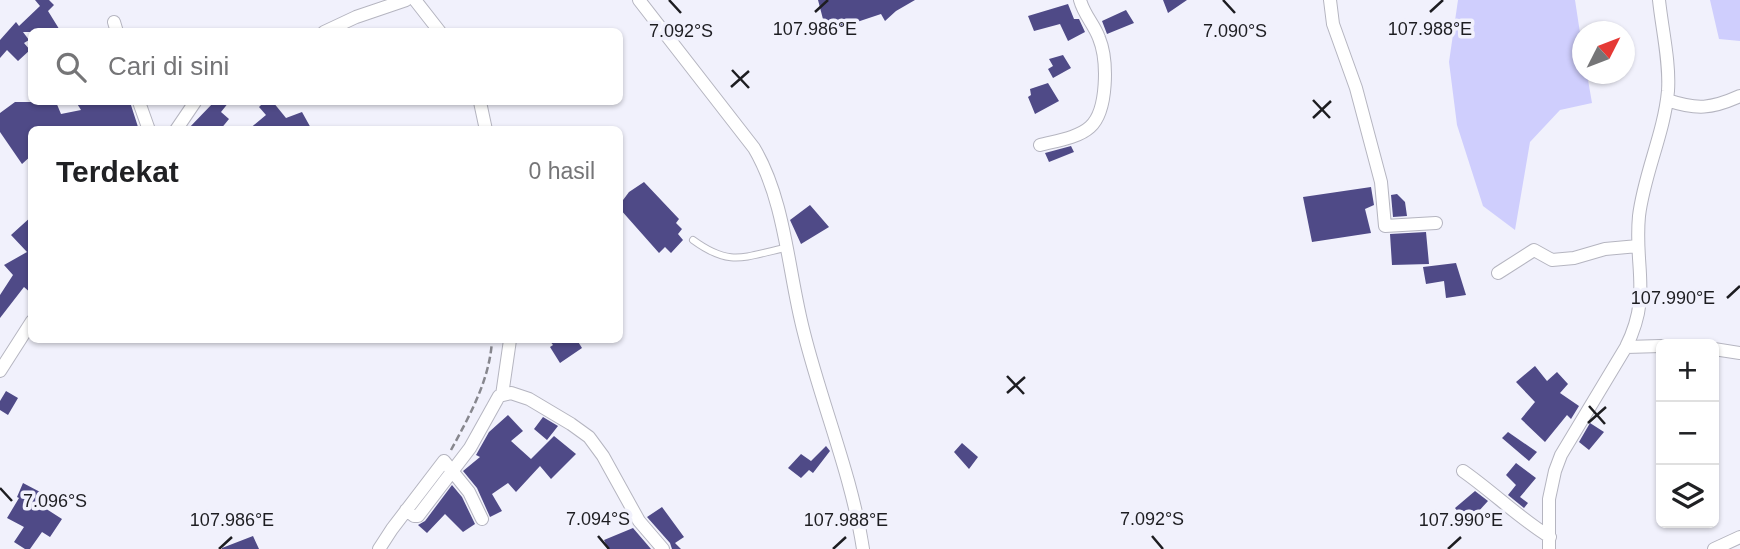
<!DOCTYPE html>
<html lang="id">
<head>
<meta charset="utf-8">
<style>
	body { margin:0; font-family:Arial,sans-serif; background:#f6f6f6; color:#202124 }
	.controls { position:absolute; right:21px; bottom:21px; display:grid; overflow:hidden; border-radius:10px; box-shadow:0 2px 5px #0004 }
	.controls button { width:63px; height:63px; display:grid; place-items:center; padding:0; border:0; border-bottom:2px solid #e0e0e0; background:#fff; color:#202124; font:35px sans-serif }
	.compass { position:absolute; left:1572px; top:21px; width:63px; height:63px; border-radius:50%; background:#fff; box-shadow:0 2px 5px #0004; rotate:48deg }
	.list { margin:0; padding:0; list-style:none }
	h2 { display:flex; justify-content:space-between; align-items:center; height:91px; margin:0; padding:0 28px; font-size:30px }
	h2 small { font-size:23px; font-weight:400; color:#757577 }
	.icon { flex:none; width:38px; height:38px; fill:none; stroke:currentColor; stroke-width:2; stroke-linecap:round; stroke-linejoin:round }
	.map { position:relative; flex:none; width:1740px; height:549px; overflow:hidden }
	.search { position:absolute; background:#fff; box-shadow:0 2px 5px #0004; left:28px; top:28px; width:595px; height:77px; display:flex; align-items:center; gap:18px; box-sizing:border-box; padding:0 24px; border-radius:10px; color:#757577; font-size:26px }
	.panel { position:absolute; background:#fff; box-shadow:0 2px 5px #0004; left:28px; top:126px; width:595px; height:217px; border-radius:10px }
	.map>svg:first-child { display:block }
	.green { fill:#cfcefd }
	.building { fill:#4f4a87 }
	.lines { fill:none; stroke-linecap:round; stroke-linejoin:round }
	.service-casing { stroke:#b5b5c0; stroke-width:8 }
	.minor-casing { stroke:#b5b5c0; stroke-width:14 }
	.path { stroke:#87878e; stroke-width:2.5; stroke-dasharray:7 3.5; stroke-linecap:butt }
	.service { stroke:#fff; stroke-width:6 }
	.minor { stroke:#fff; stroke-width:12 }
	.ticks { fill:none; stroke:#1d1d21; stroke-width:2.5 }
	.ticks-label { font-size:18px; text-anchor:middle; fill:#1d1d21; stroke:#f1f1fc; stroke-width:7; stroke-linejoin:round; paint-order:stroke }
</style>
</head>
<body>
<div class="map">
<svg width="1740" height="549" viewBox="0 0 1740 549">
	<rect width="100%" height="100%" fill="#f1f1fc"/>
	<path class="green" d="M 1458,0 L 1575,0 L 1582,46 L 1582,74 L 1587,74 L 1592,103 L 1560,110 L 1530,142 L 1515,230 L 1483,206 L 1457,125 L 1449,62 Z
		M 1710,0 L 1740,0 L 1740,41 L 1719,39 Z"/>
	<path class="building" d="M 35,0 L 49,0 L 54,5 L 48,11 L 61,32 L 23,32 L 29,40 L 24,43 L 30,50 L 18,61 L 7,50 L 0,58 L 0,40 L 16,22 L 19,26 L 40,6 Z
		M 818,0 L 915,0 L 896,11 L 885,21 L 881,14 L 833,30 L 829,21 L 824,23 Z
		M 1163,0 L 1187,0 L 1168,13 Z
		M 1068,4 L 1074,19 L 1079,19 L 1085,32 L 1068,41 L 1060,24 L 1034,31 L 1028,16 Z
		M 1126,10 L 1134,23 L 1107,34 L 1102,21 Z
		M 1063,55 L 1071,68 L 1053,78 L 1048,69 L 1053,66 L 1049,59 Z
		M 1048,83 L 1059,101 L 1035,114 L 1028,97 L 1031,95 L 1030,89 Z
		M 15,102 L 56,102 L 61,114 L 81,110 L 76,102 L 130,102 L 139,130 L 32,130 L 32,155 L 22,164 L 0,132 L 0,113 Z
		M 214,102 L 229,102 L 221,112 L 229,119 L 220,130 L 187,130 Z
		M 264,102 L 273,102 L 286,118 L 302,112 L 312,130 L 248,130 L 266,115 L 259,107 Z
		M 1071,146 L 1074,152 L 1049,162 L 1045,153 Z
		M 644,182 L 679,219 L 676,223 L 682,229 L 678,234 L 683,240 L 671,253 L 665,247 L 659,253 L 620,209 L 620,204 L 629,192 Z
		M 1371,187 L 1374,205 L 1365,209 L 1371,233 L 1312,242 L 1303,197 Z
		M 1397,194 L 1405,202 L 1407,216 L 1393,217 L 1391,195 Z
		M 810,205 L 829,227 L 801,244 L 790,220 Z
		M 32,216 L 32,294 L 24,287 L 0,318 L 0,295 L 13,275 L 4,265 L 27,252 L 11,235 Z
		M 1426,232 L 1429,264 L 1392,265 L 1390,234 Z
		M 1456,263 L 1466,295 L 1446,298 L 1444,281 L 1426,284 L 1423,267 Z
		M 549,340 L 577,340 L 582,348 L 560,363 L 550,347 L 553,345 Z
		M 1535,366 L 1547,381 L 1557,372 L 1568,384 L 1560,393 L 1579,406 L 1571,419 L 1567,415 L 1545,442 L 1521,419 L 1535,402 L 1516,382 Z
		M 6,391 L 18,398 L 8,415 L 0,410 L 0,401 Z
		M 508,415 L 523,431 L 511,441 L 531,459 L 554,436 L 576,454 L 551,479 L 540,466 L 516,492 L 508,483 L 492,494 L 502,511 L 490,517 L 477,488 L 463,471 L 480,457 L 476,455 L 489,432 Z
		M 543,417 L 558,426 L 547,440 L 534,429 Z
		M 1590,423 L 1604,432 L 1589,450 L 1579,442 Z
		M 1508,432 L 1537,452 L 1529,461 L 1502,438 Z
		M 962,443 L 978,457 L 969,469 L 954,452 Z
		M 826,446 L 830,451 L 813,473 L 809,470 L 801,478 L 788,468 L 801,454 L 811,461 Z
		M 1516,463 L 1536,478 L 1520,497 L 1528,503 L 1524,508 L 1508,495 L 1516,485 L 1506,475 Z
		M 23,483 L 42,493 L 37,503 L 62,519 L 50,537 L 42,532 L 30,549 L 25,549 L 14,542 L 24,527 L 7,518 L 19,498 L 17,497 Z
		M 452,485 L 462,497 L 475,524 L 463,532 L 445,514 L 427,533 L 418,525 L 425,521 Z
		M 1475,491 L 1488,501 L 1467,524 L 1455,508 Z
		M 662,507 L 684,537 L 675,543 L 681,549 L 672,549 L 670,543 L 647,517 Z
		M 633,528 L 651,549 L 608,549 L 604,540 Z
		M 253,536 L 259,549 L 222,549 L 222,548 Z"/>
	<g class="lines">
		<defs>
			<path id="service" d="M 693,240 C 730,267 743,257 785,248"/>
			<path id="minor" d="M 415,0 L 440,32
				M 639,0 L 754,148 C 786,202 788,273 804,333 C 822,405 852,476 863,549
				M 1330,0 L 1333,24 L 1356,88 L 1381,182 L 1385,226 L 1436,223
				M 114,22 L 117,32
				M 324,32 L 356,17 L 406,0
				M 1667,100 C 1697,110 1711,109 1740,96
				M 139,102 L 149,130
				M 480,102 L 486,130
				M 176,130 L 195,102
				M 1040,145 C 1055,141 1078,138 1090,127 C 1108,111 1108,60 1099,38 C 1094,24 1084,15 1080,0
				M 1498,273 L 1534,250 L 1552,260 L 1574,258 L 1605,249 L 1638,246
				M 1626,347 L 1661,346
				M 1714,349 L 1740,353
				M 0,371 L 32,321
				M 502,395 L 510,340
				M 1463,471 C 1493,492 1519,518 1550,537
				M 406,510 L 414,516 L 418,516 L 470,448 L 499,396 L 511,393 L 529,399 L 571,424 L 589,437 L 603,456 L 639,521 L 663,549
				M 379,549 L 392,529 L 444,461 L 469,492 L 482,519
				M 1549,549 L 1549,499 L 1555,471 L 1561,455 L 1626,347 C 1652,295 1634,267 1639,216 C 1644,174 1664,134 1668,91 C 1670,62 1662,29 1659,0
				M 1714,549 L 1740,537"/>
		</defs>
		<use href="#service" class="service-casing"/>
		<use href="#minor" class="minor-casing"/>
		<path class="path" d="M 451,450 C 470,415 490,379 492,340"/>
		<use href="#service" class="service"/>
		<use href="#minor" class="minor"/>
	</g>
	<path class="ticks" d="M 669,0 L 681,13M 1223,0 L 1235,13M 815,12 L 828,0M 1430,12 L 1443,0M 732,70 L 749,88M 731,87 L 749,71M 1313,100 L 1330,118M 1313,118 L 1331,101M 1727,298 L 1740,286M 1007,376 L 1024,394M 1007,393 L 1025,377M 1589,406 L 1605,424M 1588,423 L 1606,407M 0,488 L 12,501M 598,536 L 609,549M 1152,536 L 1163,549M 219,549 L 232,537M 833,549 L 846,537M 1448,549 L 1461,537"/>
	<g class="ticks-label">
		<text x="815" y="35">107.986°E</text>
		<text x="1430" y="35">107.988°E</text>
		<text x="681" y="37">7.092°S</text>
		<text x="1235" y="37">7.090°S</text>
		<text x="1673" y="304">107.990°E</text>
		<text x="55" y="507">7.096°S</text>
		<text x="598" y="525">7.094°S</text>
		<text x="1152" y="525">7.092°S</text>
		<text x="232" y="526">107.986°E</text>
		<text x="846" y="526">107.988°E</text>
		<text x="1461" y="526">107.990°E</text>
	</g>
</svg>
<div class="controls">
<button>+</button>
<button>−</button>
<button><svg class="icon" aria-label="layers" viewBox="0 0 24 24"><path d="M12 4l9 5-9 5-9-5zM3 14l9 5 9-5"/></svg></button>
</div>
<svg class="compass" viewBox="-18 -18 36 36"><path d="M0-13l5 13h-10z" fill="#e53935"/><path d="M0 13l5-13h-10z" fill="#757577"/></svg>
<div class="search"><svg class="icon" aria-label="search" viewBox="0 0 24 24"><circle cx="10" cy="10" r="6"/><path d="M15 15l6 6"/></svg>Cari di sini</div>
<section class="panel">
<h2>Terdekat<small>0 hasil</small></h2>
<ul class="list">
</ul>
</section>
</div>
</body>
</html>
